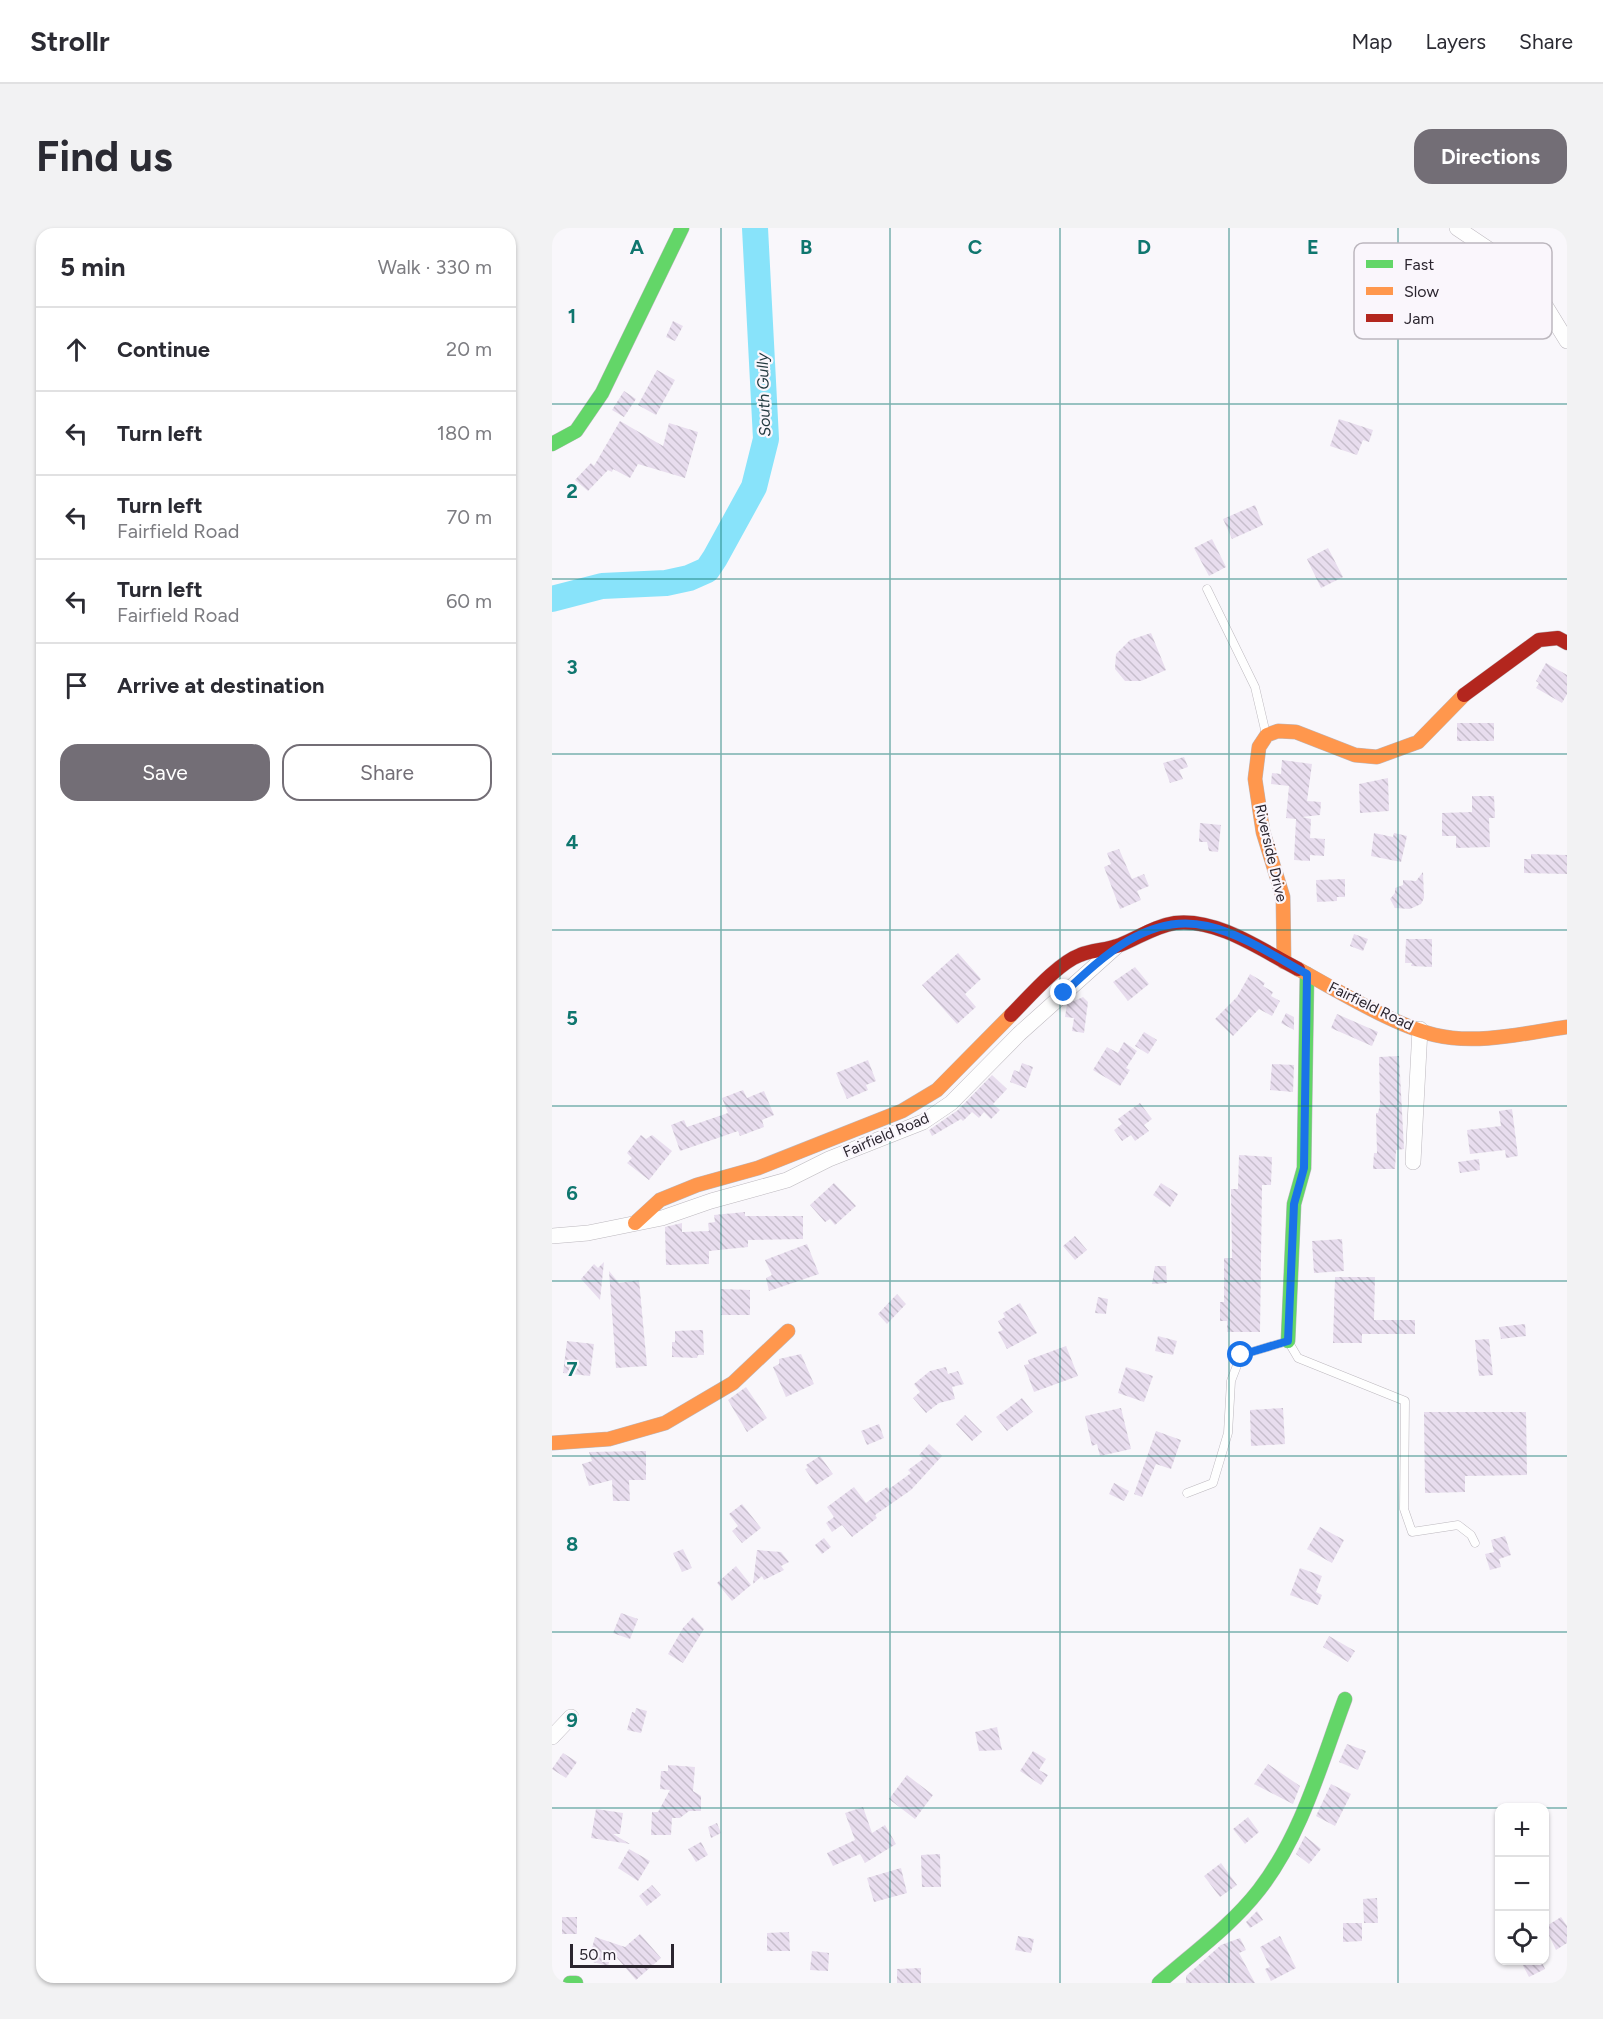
<!DOCTYPE html>
<html lang="en">
<head>
<meta charset="utf-8">
<style>
	body { margin:0; font-family:Figtree,sans-serif; background:#f2f2f3; color:#2b2b33 }
	.controls { position:absolute; right:18px; bottom:18px; display:grid; overflow:hidden; border-radius:12px; box-shadow:0 2px 4px #0004 }
	.controls button { width:54px; height:54px; display:grid; place-items:center; padding:0; border:0; border-bottom:2px solid #e1e1e2; background:#fff; color:#2b2b33; font:30px sans-serif }
	.scale { position:absolute; left:18px; bottom:15px; width:104px; box-sizing:border-box; padding-left:6px; border:3px solid #2b252f; border-top:0; font-size:16px; line-height:21px; white-space:nowrap; color:#2b252f; -webkit-text-stroke:4px #faf6fc; paint-order:stroke }
	.stop { position:absolute; width:18px; height:18px; margin:-14px; border:4px solid #1a73e8; border-radius:50%; background:#fff }
	.stop.end { background:#1a73e8; border-color:#fff; box-shadow:0 2px 6px #0008 }
	.list { margin:0; padding:0; list-style:none }
	h2 { display:flex; justify-content:space-between; align-items:center; height:78px; margin:0; padding:0 24px; font-size:26px }
	h2 small { font-size:20px; font-weight:400; color:#7c7c81 }
	.list li { display:grid; grid-template-columns:39px 1fr auto; gap:18px; align-items:center; box-sizing:border-box; height:84px; padding:0 24px; border-top:2px solid #e1e1e2 }
	.list b { display:block; font-size:22px; white-space:nowrap }
	.list p { margin:0; font-size:20px; white-space:nowrap; color:#7c7c81 }
	.list em { font-size:20px; font-style:normal; color:#7c7c81 }
	.actions { display:flex; gap:12px; padding:18px 24px }
	.actions a { flex:1; padding:14px 0; border:2px solid #736e76; border-radius:18px; text-align:center; font-size:21px; color:#736e76 }
	.actions .main { background:#736e76; color:#fff }
	.icon { flex:none; width:33px; height:33px; fill:none; stroke:currentColor; stroke-width:2; stroke-linecap:round; stroke-linejoin:round }
	.map { position:relative; flex:none; width:1015px; height:1755px; overflow:hidden; border-radius:18px }
	header { display:flex; align-items:center; gap:36px; box-sizing:border-box; height:84px; padding:0 30px; background:#fff; border-bottom:2px solid #e1e1e2 }
	header strong { font-size:28px }
	nav { display:flex; gap:33px; margin-inline-start:auto; font-size:21px }
	.intro { display:flex; align-items:center; justify-content:space-between; box-sizing:border-box; height:144px; padding:0 36px }
	h1 { margin:0; font-size:42px }
	.button { padding:15px 27px; border-radius:18px; background:#736e76; color:#fff; font-size:21px; font-weight:700 }
	main { display:flex; gap:36px; padding:0 36px }
	aside { flex:1; background:#fff; border-radius:18px; box-shadow:0 2px 4px #0004 }
	.map>svg:first-child { display:block }
	.lines { fill:none; stroke-linecap:round; stroke-linejoin:round }
	.river { stroke:#88e3fa; stroke-width:26 }
	.building { fill:url(#building-back-hatch) }
	.lane-casing { stroke:#bcb8be; stroke-width:9 }
	.street-casing { stroke:#bcb8be; stroke-width:16 }
	.fast-casing { stroke:#bcb8be; stroke-width:15 }
	.slow-casing { stroke:#bcb8be; stroke-width:15 }
	.jam-casing { stroke:#bcb8be; stroke-width:15 }
	.lane { stroke:#fefefe; stroke-width:8 }
	.street { stroke:#fefefe; stroke-width:15 }
	.fast { stroke:#63d668; stroke-width:14 }
	.slow { stroke:#ff974d; stroke-width:14 }
	.jam { stroke:#b3261e; stroke-width:14 }
	.route { stroke:#1a73e8; stroke-width:8 }
	.grid { fill:none; stroke:#0f766e; stroke-width:1.5; stroke-opacity:0.55 }
	.labels { text-anchor:middle; stroke-width:4.5; stroke-linejoin:round; paint-order:stroke }
	.street-label { font-size:15px; fill:#2b252f; stroke:#faf6fc }
	.water-label { font-size:16px; font-style:italic; fill:#22393f; stroke:#faf6fc }
	.key { fill:#faf6fc; stroke:#bcb7be; stroke-width:1.5 }
	.key-label { font-size:16px; fill:#2b252f }
	.grid-label { font-size:20px; text-anchor:middle; font-weight:bold; fill:#0f766e; stroke:#faf6fc; stroke-width:4.5; stroke-linejoin:round; paint-order:stroke }
</style>
</head>
<body>
<header>
<strong>Strollr</strong>
<nav><a>Map</a><a>Layers</a><a>Share</a></nav>
</header>
<div class="intro"><h1>Find us</h1><a class="button">Directions</a></div>
<main>
<aside>
<h2>5 min<small>Walk · 330 m</small></h2>
<ul class="list">
<li><svg class="icon" aria-label="ahead" viewBox="0 0 24 24"><path d="M12 20V5M6 11l6-6 6 6"/></svg><div><b>Continue</b></div><em>20 m</em></li>
<li><svg class="icon" aria-label="left" viewBox="0 0 24 24"><path d="M17 20v-9H6M10 6l-5 5 5 5"/></svg><div><b>Turn left</b></div><em>180 m</em></li>
<li><svg class="icon" aria-label="left" viewBox="0 0 24 24"><path d="M17 20v-9H6M10 6l-5 5 5 5"/></svg><div><b>Turn left</b><p>Fairfield Road</p></div><em>70 m</em></li>
<li><svg class="icon" aria-label="left" viewBox="0 0 24 24"><path d="M17 20v-9H6M10 6l-5 5 5 5"/></svg><div><b>Turn left</b><p>Fairfield Road</p></div><em>60 m</em></li>
<li><svg class="icon" aria-label="arrive" viewBox="0 0 24 24"><path d="M6 21V4h12l-3 4 3 4H6"/></svg><div><b>Arrive at destination</b></div></li>
</ul>
<div class="actions"><a class="main">Save</a><a>Share</a></div>
</aside>
<div class="map">
<svg width="1015" height="1755" viewBox="0 0 1015 1755">
	<defs>
		<pattern id="building-back-hatch" width="6" height="6" patternUnits="userSpaceOnUse" patternTransform="scale(1.5)"><rect width="6" height="6" fill="#e8ddee"/><path d="M-1 5l2 2M0 0l6 6M5-1l2 2" fill="none" stroke="#c7becc"/></pattern>
	</defs>
	<rect width="100%" height="100%" fill="#f9f7fb"/>
	<g class="lines">
		<path class="river" d="M 0,371 L 50,358 L 114,355 L 137,350 L 155,342 L 163,330 L 202,259 L 214,211 L 203,0"/>
	</g>
	<path class="building" d="M 121,93 L 131,98 L 123,113 L 114,109 Z
		M 105,142 L 123,152 L 104,187 L 86,177 Z
		M 72,163 L 84,171 L 72,189 L 60,182 Z
		M 787,191 L 821,202 L 817,214 L 811,212 L 805,227 L 778,218 Z
		M 68,193 L 111,218 L 117,195 L 146,204 L 133,250 L 86,236 L 78,250 L 61,241 L 60,244 L 56,242 L 36,263 L 23,252 L 39,235 L 42,238 Z
		M 703,277 L 711,297 L 680,311 L 671,291 Z
		M 660,311 L 674,339 L 657,348 L 642,320 Z
		M 776,320 L 791,349 L 769,360 L 755,331 Z
		M 599,405 L 614,442 L 589,453 L 573,453 L 563,441 L 564,426 L 578,412 Z
		M 994,435 L 1015,447 L 1015,466 L 1010,475 L 984,460 L 987,455 L 984,453 Z
		M 905,495 L 942,495 L 942,513 L 905,513 Z
		M 632,529 L 636,539 L 627,542 L 631,551 L 618,555 L 611,535 Z
		M 730,532 L 760,536 L 755,573 L 769,574 L 768,587 L 750,589 L 759,591 L 758,610 L 773,611 L 772,628 L 758,627 L 758,633 L 742,632 L 744,591 L 734,590 L 737,558 L 719,556 L 720,545 L 729,546 Z
		M 836,550 L 837,583 L 808,585 L 807,556 Z
		M 920,568 L 942,568 L 943,590 L 937,590 L 938,619 L 904,620 L 904,608 L 890,608 L 890,585 L 920,584 Z
		M 648,595 L 669,597 L 666,624 L 657,623 L 655,614 L 647,614 Z
		M 822,605 L 841,609 L 842,605 L 855,608 L 849,634 L 819,628 Z
		M 567,621 L 580,651 L 592,646 L 597,658 L 585,663 L 589,672 L 568,681 L 552,639 L 559,636 L 555,625 Z
		M 979,626 L 1015,627 L 1015,646 L 972,645 L 972,631 L 979,631 Z
		M 871,644 L 872,670 L 869,676 L 858,681 L 843,680 L 838,671 L 843,665 L 843,660 L 851,657 L 851,652 L 864,653 Z
		M 793,651 L 793,669 L 785,669 L 785,673 L 765,674 L 764,652 Z
		M 802,706 L 816,711 L 811,723 L 798,718 Z
		M 854,711 L 880,711 L 880,739 L 859,738 L 860,735 L 853,735 Z
		M 406,725 L 429,751 L 413,766 L 424,779 L 405,796 L 370,757 Z
		M 583,739 L 597,756 L 576,773 L 561,754 Z
		M 698,746 L 713,755 L 711,758 L 721,764 L 719,768 L 728,773 L 720,788 L 707,781 L 681,808 L 663,791 L 685,769 Z
		M 531,769 L 536,774 L 532,805 L 520,803 L 522,790 L 513,789 L 515,776 Z
		M 734,785 L 742,789 L 742,802 L 729,795 Z
		M 785,786 L 826,804 L 820,818 L 779,800 Z
		M 592,804 L 605,812 L 596,826 L 583,818 Z
		M 572,814 L 585,823 L 574,840 L 578,842 L 568,858 L 541,842 L 555,819 L 566,825 Z
		M 847,828 L 852,921 L 844,922 L 843,941 L 821,941 L 822,925 L 825,925 L 824,885 L 826,885 L 828,876 L 827,829 Z
		M 316,832 L 324,853 L 314,857 L 316,862 L 295,871 L 284,845 Z
		M 470,835 L 481,839 L 474,860 L 458,854 L 462,842 L 467,844 Z
		M 720,836 L 742,837 L 741,864 L 718,862 Z
		M 440,847 L 455,861 L 441,876 L 448,882 L 439,891 L 432,884 L 427,890 L 420,884 L 411,893 L 409,891 L 380,908 L 377,902 L 406,882 Z
		M 191,862 L 195,870 L 212,863 L 222,887 L 210,892 L 212,899 L 188,908 L 186,903 L 128,923 L 119,897 L 132,892 L 135,899 L 176,885 L 170,870 Z
		M 588,875 L 600,891 L 592,897 L 597,903 L 583,913 L 579,907 L 570,913 L 562,902 L 570,896 L 566,891 Z
		M 960,881 L 966,928 L 954,930 L 953,922 L 918,926 L 915,902 L 949,898 L 947,883 Z
		M 89,907 L 94,911 L 100,907 L 120,923 L 97,952 L 75,935 L 80,930 L 75,925 Z
		M 687,927 L 720,929 L 719,957 L 710,957 L 708,1104 L 675,1104 L 675,1093 L 668,1093 L 668,1074 L 672,1074 L 672,1030 L 680,1030 L 679,961 L 686,961 Z
		M 927,931 L 928,942 L 908,945 L 906,934 Z
		M 282,955 L 304,978 L 283,997 L 278,991 L 273,994 L 258,977 Z
		M 609,955 L 626,966 L 618,979 L 601,967 Z
		M 193,984 L 193,988 L 251,988 L 251,1011 L 196,1012 L 196,1019 L 157,1023 L 157,1036 L 114,1037 L 113,999 L 130,995 L 130,1004 L 157,1003 L 156,995 L 163,994 L 162,987 Z
		M 523,1008 L 535,1022 L 523,1032 L 511,1018 Z
		M 790,1011 L 792,1043 L 762,1045 L 760,1013 Z
		M 255,1016 L 267,1046 L 217,1063 L 214,1050 L 220,1047 L 213,1032 Z
		M 52,1034 L 48,1072 L 29,1051 L 42,1036 L 46,1040 Z
		M 603,1038 L 614,1038 L 615,1055 L 600,1056 Z
		M 57,1043 L 67,1055 L 87,1052 L 95,1138 L 64,1140 Z
		M 783,1049 L 823,1049 L 822,1092 L 863,1092 L 863,1106 L 810,1106 L 810,1115 L 781,1115 Z
		M 169,1061 L 198,1062 L 198,1087 L 169,1087 Z
		M 345,1066 L 354,1076 L 335,1096 L 326,1086 Z
		M 546,1069 L 556,1071 L 554,1086 L 543,1085 Z
		M 468,1075 L 485,1105 L 455,1121 L 446,1104 L 451,1102 L 446,1093 L 453,1089 L 451,1085 Z
		M 973,1096 L 974,1108 L 949,1111 L 947,1099 Z
		M 151,1102 L 152,1127 L 146,1127 L 145,1130 L 120,1129 L 120,1114 L 123,1114 L 123,1103 Z
		M 606,1108 L 625,1113 L 621,1127 L 603,1123 Z
		M 937,1111 L 941,1147 L 927,1148 L 923,1112 Z
		M 15,1113 L 42,1116 L 38,1148 L 11,1145 Z
		M 514,1118 L 526,1148 L 482,1164 L 472,1137 L 477,1136 L 476,1132 Z
		M 249,1126 L 262,1156 L 234,1169 L 221,1139 L 227,1136 L 227,1131 Z
		M 394,1139 L 396,1146 L 406,1143 L 412,1156 L 400,1159 L 403,1171 L 387,1175 L 374,1185 L 361,1170 L 368,1164 L 362,1156 L 378,1143 Z
		M 574,1139 L 601,1148 L 592,1174 L 566,1165 Z
		M 194,1159 L 215,1190 L 195,1204 L 176,1172 Z
		M 470,1170 L 481,1184 L 455,1203 L 444,1189 Z
		M 569,1180 L 579,1221 L 548,1228 L 545,1216 L 540,1218 L 533,1188 Z
		M 731,1180 L 733,1216 L 699,1218 L 698,1182 Z
		M 872,1184 L 974,1184 L 975,1247 L 913,1248 L 913,1264 L 873,1265 Z
		M 413,1187 L 430,1204 L 420,1213 L 404,1196 Z
		M 327,1196 L 332,1210 L 315,1217 L 309,1203 Z
		M 604,1203 L 629,1212 L 619,1241 L 604,1236 L 590,1269 L 582,1266 Z
		M 377,1216 L 390,1228 L 359,1262 L 323,1287 L 325,1290 L 300,1309 L 290,1297 L 280,1304 L 274,1295 L 282,1289 L 275,1279 L 302,1259 L 314,1275 L 335,1259 L 337,1261 L 359,1245 L 356,1242 L 371,1231 L 367,1227 Z
		M 94,1223 L 94,1252 L 77,1252 L 78,1273 L 61,1273 L 60,1252 L 37,1258 L 30,1236 L 40,1233 L 37,1224 Z
		M 268,1228 L 281,1246 L 264,1257 L 253,1241 L 256,1240 L 254,1237 Z
		M 562,1255 L 577,1263 L 572,1273 L 557,1266 Z
		M 190,1276 L 209,1300 L 190,1315 L 180,1303 L 186,1298 L 177,1286 Z
		M 768,1299 L 792,1312 L 780,1335 L 755,1321 Z
		M 953,1308 L 959,1327 L 947,1331 L 949,1339 L 938,1342 L 933,1326 L 942,1324 L 939,1312 Z
		M 272,1310 L 279,1319 L 270,1326 L 263,1317 Z
		M 131,1321 L 140,1340 L 130,1344 L 121,1325 Z
		M 205,1322 L 229,1324 L 237,1334 L 229,1338 L 232,1342 L 212,1352 L 210,1348 L 201,1356 Z
		M 184,1338 L 199,1357 L 180,1373 L 165,1355 Z
		M 748,1340 L 770,1348 L 764,1364 L 770,1367 L 766,1377 L 738,1367 Z
		M 69,1385 L 86,1391 L 78,1411 L 61,1405 Z
		M 141,1389 L 152,1401 L 131,1435 L 116,1426 L 131,1400 Z
		M 777,1408 L 803,1423 L 796,1434 L 771,1419 Z
		M 84,1480 L 95,1483 L 89,1505 L 75,1502 L 80,1484 L 83,1485 Z
		M 445,1499 L 450,1522 L 427,1523 L 423,1504 Z
		M 795,1516 L 814,1523 L 806,1542 L 787,1534 Z
		M 481,1523 L 494,1531 L 487,1542 L 496,1547 L 489,1557 L 468,1543 Z
		M 11,1525 L 25,1534 L 14,1550 L 0,1541 Z
		M 716,1536 L 748,1558 L 741,1576 L 702,1556 Z
		M 116,1537 L 143,1539 L 141,1563 L 149,1568 L 149,1583 L 137,1583 L 128,1590 L 120,1590 L 119,1607 L 99,1607 L 100,1584 L 106,1584 L 118,1562 L 108,1561 L 109,1543 L 116,1543 Z
		M 355,1547 L 381,1567 L 363,1591 L 337,1571 Z
		M 779,1556 L 799,1566 L 783,1598 L 764,1588 Z
		M 311,1579 L 320,1605 L 333,1597 L 344,1616 L 313,1635 L 308,1626 L 281,1638 L 275,1625 L 303,1612 L 293,1585 Z
		M 44,1581 L 71,1585 L 68,1606 L 61,1606 L 78,1616 L 39,1610 Z
		M 696,1589 L 707,1604 L 693,1616 L 681,1601 Z
		M 165,1595 L 169,1605 L 159,1610 L 156,1599 Z
		M 753,1608 L 769,1621 L 757,1636 L 744,1626 Z
		M 149,1614 L 156,1627 L 144,1634 L 136,1621 Z
		M 77,1621 L 98,1633 L 86,1653 L 66,1640 Z
		M 388,1626 L 389,1659 L 370,1659 L 369,1627 Z
		M 669,1635 L 685,1657 L 668,1669 L 652,1648 Z
		M 349,1640 L 355,1665 L 322,1674 L 315,1650 Z
		M 100,1657 L 109,1667 L 95,1678 L 87,1668 Z
		M 825,1670 L 826,1695 L 812,1695 L 811,1671 Z
		M 705,1683 L 711,1692 L 698,1700 L 694,1694 Z
		M 10,1689 L 25,1689 L 25,1706 L 10,1706 Z
		M 1009,1689 L 1015,1698 L 1015,1715 L 1004,1722 L 993,1699 Z
		M 791,1695 L 810,1695 L 810,1713 L 791,1714 Z
		M 237,1704 L 238,1723 L 215,1723 L 215,1705 Z
		M 88,1706 L 109,1730 L 84,1752 L 60,1724 L 56,1738 L 41,1734 L 44,1726 L 39,1724 L 43,1709 L 73,1719 Z
		M 466,1708 L 482,1711 L 479,1725 L 463,1722 Z
		M 728,1708 L 744,1740 L 719,1753 L 713,1741 L 718,1739 L 708,1719 Z
		M 688,1710 L 694,1722 L 687,1725 L 703,1755 L 634,1755 L 634,1748 L 669,1717 Z
		M 260,1723 L 277,1725 L 276,1743 L 258,1742 Z
		M 968,1732 L 989,1732 L 993,1741 L 977,1749 Z
		M 369,1740 L 369,1755 L 345,1755 L 345,1741 Z"/>
	<g class="lines">
		<defs>
			<path id="lane" d="M 655,361 L 703,459 L 714,506
				M 635,1265 L 661,1255 L 676,1205 L 679,1153 L 689,1127 L 736,1113 L 746,1130 L 853,1173 L 852,1281 L 860,1304 L 906,1297 L 919,1307 L 923,1315"/>
			<path id="street" d="M 905,0 L 951,31 L 983,61 L 1015,113
				M 861,934 L 868,801
				M 0,1008 L 36,1005 L 110,990 L 159,973 L 235,952 L 277,931 L 371,894 L 399,875 L 467,806 L 564,719
				M 0,1509 L 19,1489"/>
			<path id="fast" d="M 0,216 L 24,203 L 50,165 L 130,0
				M 736,1113 L 742,976 L 752,940 L 755,746
				M 18,1755 L 24,1755
				M 607,1755 C 641,1725 679,1698 707,1662 C 750,1607 769,1535 793,1471"/>
			<path id="slow" d="M 732,734 L 731,669 L 711,604 L 703,551 L 707,519 L 715,507 L 726,503 L 744,504 L 803,527 L 825,529 L 866,514 L 912,467
				M 746,741 C 785,762 841,797 883,807 C 925,817 973,805 1015,799
				M 83,995 L 108,972 L 145,957 L 206,940 L 350,883 L 385,862 L 459,787
				M 0,1215 L 57,1211 L 113,1195 L 181,1155 L 236,1103"/>
			<path id="jam" d="M 912,467 L 987,412 L 1006,410 L 1015,415
				M 459,787 C 476,770 506,735 528,727 C 540,722 555,722 568,717 C 586,710 603,698 623,695 C 666,690 711,723 746,741"/>
		</defs>
		<use href="#lane" class="lane-casing"/>
		<use href="#street" class="street-casing"/>
		<use href="#fast" class="fast-casing"/>
		<use href="#slow" class="slow-casing"/>
		<use href="#jam" class="jam-casing"/>
		<use href="#lane" class="lane"/>
		<use href="#street" class="street"/>
		<use href="#fast" class="fast"/>
		<use href="#slow" class="slow"/>
		<use href="#jam" class="jam"/>
	</g>
	<g class="lines">
		<path class="route" d="M 512,765 C 550,729 597,684 655,698 C 690,706 724,729 755,746 L 752,940 L 742,976 L 736,1113 L 689,1127"/>
	</g>
	<path class="grid" d="M 169,0 L 169,1755M 338,0 L 338,1755M 508,0 L 508,1755M 677,0 L 677,1755M 846,0 L 846,1755M 0,176 L 1015,176M 0,351 L 1015,351M 0,526 L 1015,526M 0,702 L 1015,702M 0,878 L 1015,878M 0,1053 L 1015,1053M 0,1228 L 1015,1228M 0,1404 L 1015,1404M 0,1580 L 948,1580M 948,1580 L 993,1580M 993,1580 L 1015,1580"/>
	<g class="labels">
		<g class="street-label">
			<text transform="translate(719 625) rotate(77)" y="5">Riverside Drive</text>
			<text transform="translate(819 778) rotate(26)" y="5">Fairfield Road</text>
			<text transform="translate(334 907) rotate(-23)" y="5">Fairfield Road</text>
		</g>
		<g class="water-label">
			<text transform="translate(211 167) rotate(-92)" y="6">South Gully</text>
		</g>
	</g>
	<rect x="802" y="15" width="198" height="96" rx="9" class="key"/>
	<rect x="814" y="32" width="27" height="8" fill="#63d668"/>
	<rect x="814" y="59" width="27" height="8" fill="#ff974d"/>
	<rect x="814" y="86" width="27" height="8" fill="#b3261e"/>
	<g class="key-label">
		<text x="852" y="42">Fast</text>
		<text x="852" y="69">Slow</text>
		<text x="852" y="96">Jam</text>
	</g>
	<g class="grid-label">
		<text x="85" y="26">A</text>
		<text x="254" y="26">B</text>
		<text x="423" y="26">C</text>
		<text x="592" y="26">D</text>
		<text x="761" y="26">E</text>
		<text x="20" y="95">1</text>
		<text x="20" y="270">2</text>
		<text x="20" y="446">3</text>
		<text x="20" y="621">4</text>
		<text x="20" y="797">5</text>
		<text x="20" y="972">6</text>
		<text x="20" y="1148">7</text>
		<text x="20" y="1323">8</text>
		<text x="20" y="1499">9</text>
	</g>
</svg>
<div class="controls">
<button>+</button>
<button>−</button>
<button><svg class="icon" aria-label="locate" viewBox="0 0 24 24"><circle cx="12" cy="12" r="6"/><path d="M12 2v4M12 18v4M2 12h4M18 12h4"/></svg></button>
</div>
<div class="scale">50 m</div>
<div class="stop" style="left:689px;top:1127px"></div>
<div class="stop end" style="left:512px;top:765px"></div>
</div>
</main>
</body>
</html>
